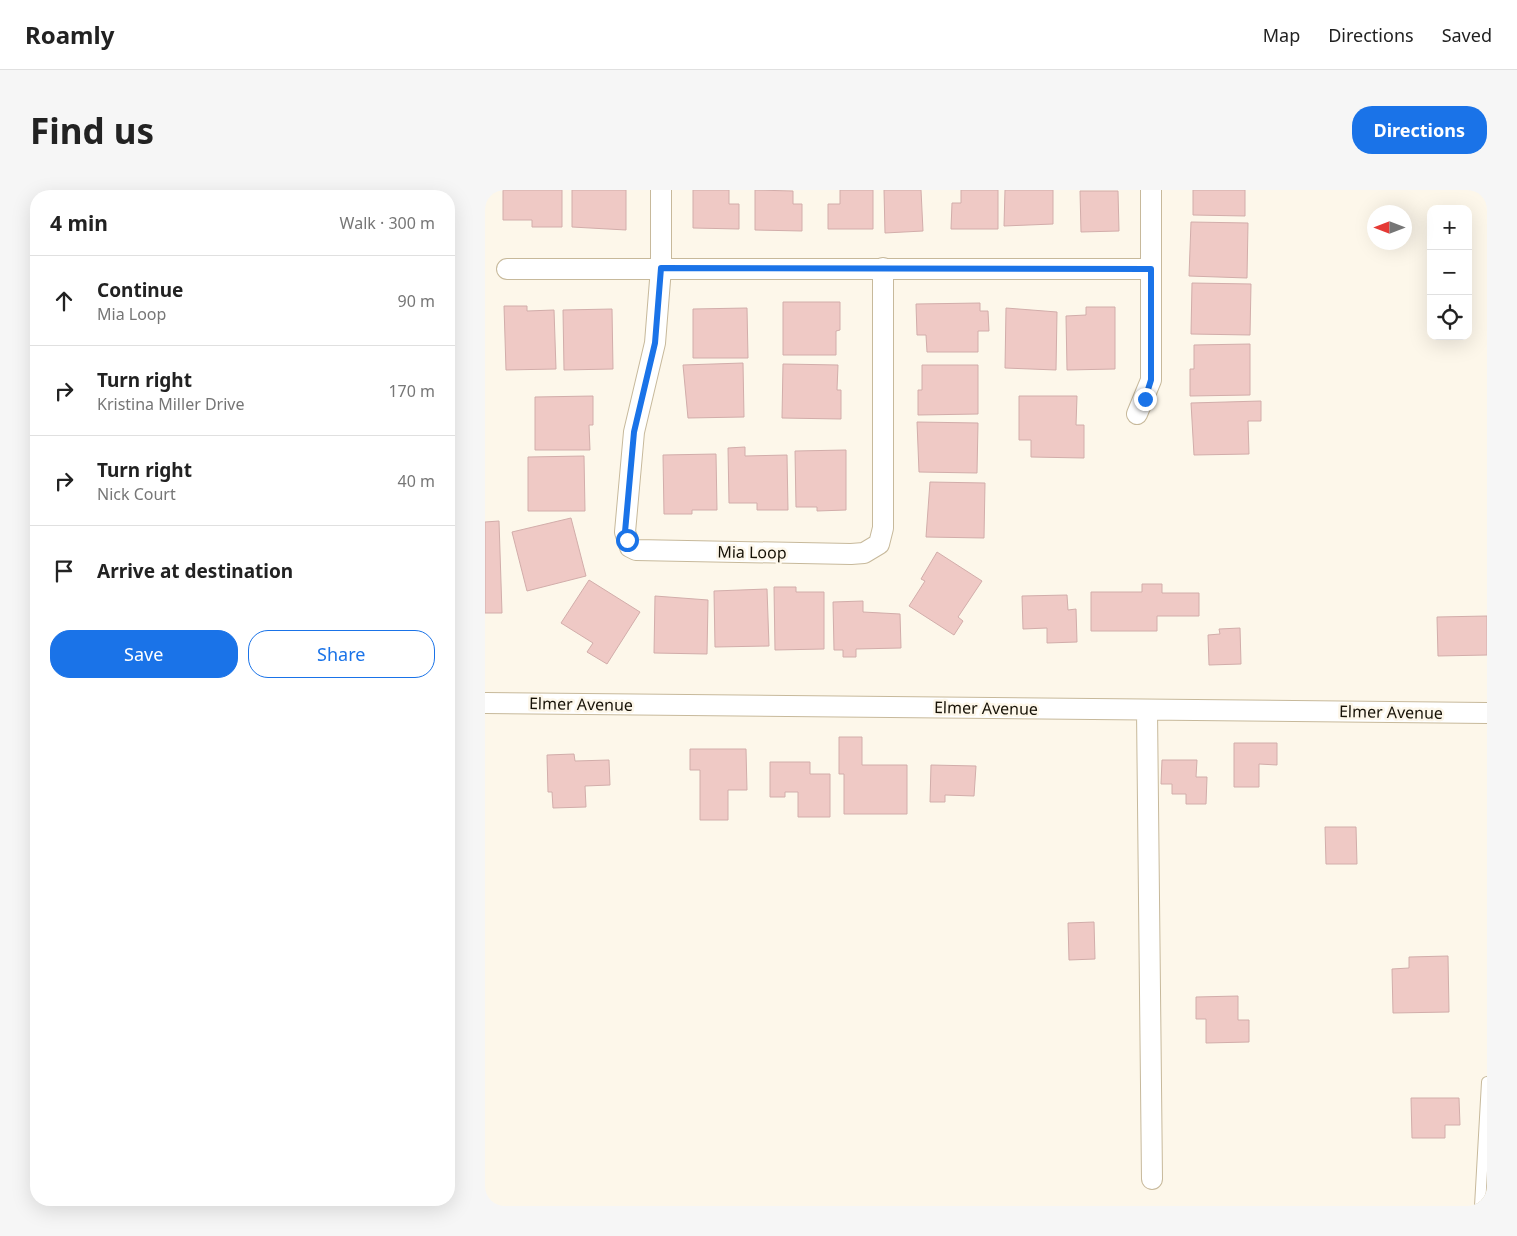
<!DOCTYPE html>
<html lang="en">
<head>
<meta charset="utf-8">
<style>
	body { margin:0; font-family:"Noto Sans",sans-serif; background:#f6f6f6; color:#222 }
	.controls { position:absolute; right:15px; top:15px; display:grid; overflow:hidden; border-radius:10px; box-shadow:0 5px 20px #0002 }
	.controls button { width:45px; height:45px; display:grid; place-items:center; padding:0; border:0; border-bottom:1px solid #e0e0e0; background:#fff; color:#222; font:25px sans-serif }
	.compass { position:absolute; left:882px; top:15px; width:45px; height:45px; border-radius:50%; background:#fff; box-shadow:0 5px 20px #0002; rotate:270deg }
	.stop { position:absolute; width:15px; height:15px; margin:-11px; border:4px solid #1a73e8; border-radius:50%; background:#fff }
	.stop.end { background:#1a73e8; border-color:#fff; box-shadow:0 1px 5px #0008 }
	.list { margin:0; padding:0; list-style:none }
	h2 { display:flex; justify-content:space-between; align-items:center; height:65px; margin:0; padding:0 20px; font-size:21px }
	h2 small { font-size:16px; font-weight:400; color:#767676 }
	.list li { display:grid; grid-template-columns:32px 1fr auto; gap:15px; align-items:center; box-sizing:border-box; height:90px; padding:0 20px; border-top:1px solid #e0e0e0 }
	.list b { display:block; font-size:19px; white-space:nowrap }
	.list p { margin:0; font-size:16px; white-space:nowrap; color:#767676 }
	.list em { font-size:16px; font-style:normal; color:#767676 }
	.actions { display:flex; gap:10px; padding:15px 20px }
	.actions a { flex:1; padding:11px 0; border:1px solid #1a73e8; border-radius:20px; text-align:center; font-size:18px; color:#1a73e8 }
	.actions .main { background:#1a73e8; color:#fff }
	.icon { flex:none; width:28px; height:28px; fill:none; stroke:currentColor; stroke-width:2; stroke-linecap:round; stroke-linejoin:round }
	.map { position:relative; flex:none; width:1002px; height:1016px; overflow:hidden; border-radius:20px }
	header { display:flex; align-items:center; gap:30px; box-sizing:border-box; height:70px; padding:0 25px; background:#fff; border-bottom:1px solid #e0e0e0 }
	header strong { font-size:24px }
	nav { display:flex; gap:28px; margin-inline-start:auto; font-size:18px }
	.intro { display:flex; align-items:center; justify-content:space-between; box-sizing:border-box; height:120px; padding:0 30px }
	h1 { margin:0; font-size:35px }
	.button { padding:12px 22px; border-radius:20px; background:#1a73e8; color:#fff; font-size:18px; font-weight:700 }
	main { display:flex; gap:30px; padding:0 30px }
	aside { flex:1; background:#fff; border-radius:20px; box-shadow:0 5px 20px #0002 }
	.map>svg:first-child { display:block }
	.building { fill:#efc9c5; stroke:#d2adaa }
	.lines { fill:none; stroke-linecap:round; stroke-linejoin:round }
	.lane-casing { stroke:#c7b99b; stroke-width:12 }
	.street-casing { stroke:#c7b99b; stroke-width:22 }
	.lane { stroke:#fff; stroke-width:10 }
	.street { stroke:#fff; stroke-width:20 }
	.route { stroke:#1a73e8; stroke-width:6 }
	.labels { text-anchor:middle; stroke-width:5; stroke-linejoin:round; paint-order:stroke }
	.street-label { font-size:16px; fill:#161106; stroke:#fdf7ea }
</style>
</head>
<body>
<header>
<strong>Roamly</strong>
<nav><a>Map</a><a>Directions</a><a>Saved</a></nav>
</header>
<div class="intro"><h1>Find us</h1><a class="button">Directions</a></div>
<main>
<aside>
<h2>4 min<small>Walk · 300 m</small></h2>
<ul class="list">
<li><svg class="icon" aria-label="ahead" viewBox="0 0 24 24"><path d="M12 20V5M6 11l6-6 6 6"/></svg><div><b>Continue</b><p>Mia Loop</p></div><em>90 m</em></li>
<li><svg class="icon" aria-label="right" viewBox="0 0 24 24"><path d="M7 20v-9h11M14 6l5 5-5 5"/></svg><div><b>Turn right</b><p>Kristina Miller Drive</p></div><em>170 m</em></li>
<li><svg class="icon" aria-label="right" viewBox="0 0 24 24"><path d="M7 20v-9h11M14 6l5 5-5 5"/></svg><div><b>Turn right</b><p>Nick Court</p></div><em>40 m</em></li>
<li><svg class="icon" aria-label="arrive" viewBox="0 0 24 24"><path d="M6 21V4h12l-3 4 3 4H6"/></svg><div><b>Arrive at destination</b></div></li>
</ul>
<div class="actions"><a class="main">Save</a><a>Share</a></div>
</aside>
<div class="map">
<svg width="1002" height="1016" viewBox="0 0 1002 1016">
	<rect width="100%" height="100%" fill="#fdf7ea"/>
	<path class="building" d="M 18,0 L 77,0 L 77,37 L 47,37 L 47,30 L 18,30 Z
		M 87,0 L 141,0 L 141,40 L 87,37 Z
		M 208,0 L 244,0 L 244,14 L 254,14 L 254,39 L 208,38 Z
		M 270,0 L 308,1 L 308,14 L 317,14 L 317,41 L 270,40 Z
		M 355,0 L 388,0 L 388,39 L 343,39 L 343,14 L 355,14 Z
		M 399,0 L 436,0 L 438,41 L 400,43 Z
		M 476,0 L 513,0 L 513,39 L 466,39 L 467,13 L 476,13 Z
		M 520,0 L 568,0 L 568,34 L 519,36 Z
		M 708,0 L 760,0 L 760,26 L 708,25 Z
		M 595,1 L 633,1 L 634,41 L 596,42 Z
		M 706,32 L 763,33 L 762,88 L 704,86 Z
		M 707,93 L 766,94 L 765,145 L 706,144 Z
		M 298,112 L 355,112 L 355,140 L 351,141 L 351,165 L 298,165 Z
		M 495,113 L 495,121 L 503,121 L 504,141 L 493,141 L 493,162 L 442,162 L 441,145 L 432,145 L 431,114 Z
		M 19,116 L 42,116 L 42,121 L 69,120 L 71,179 L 21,180 Z
		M 601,117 L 630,117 L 630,179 L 582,180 L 581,126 L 601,125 Z
		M 262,118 L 263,168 L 208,168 L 208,119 Z
		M 521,118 L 572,122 L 571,180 L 520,178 Z
		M 127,119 L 128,179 L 79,180 L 78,120 Z
		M 765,154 L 765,205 L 705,206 L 705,179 L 709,179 L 709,155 Z
		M 258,173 L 259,227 L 203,228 L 198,175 Z
		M 298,174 L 353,175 L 352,200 L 356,200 L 356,229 L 297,228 Z
		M 437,175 L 493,175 L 493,224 L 433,225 L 433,200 L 437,200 Z
		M 108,206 L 108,235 L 104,235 L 105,260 L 50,260 L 50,207 Z
		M 534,206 L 592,206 L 591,235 L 599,235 L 599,268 L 546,267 L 546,250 L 534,250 Z
		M 776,211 L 776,231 L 763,231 L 764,264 L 709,265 L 706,213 Z
		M 432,232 L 493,233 L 492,283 L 434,282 Z
		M 260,257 L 260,266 L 302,265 L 303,320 L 272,320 L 272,313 L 244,313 L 243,258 Z
		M 361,260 L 361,320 L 332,321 L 332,317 L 311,317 L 310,261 Z
		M 231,264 L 232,320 L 207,320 L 207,324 L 179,324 L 178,265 Z
		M 99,266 L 100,321 L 43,321 L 43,267 Z
		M 445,292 L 500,293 L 499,348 L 441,347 Z
		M 86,328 L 101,386 L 42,401 L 27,342 Z
		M 14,331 L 17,423 L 0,423 L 0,332 Z
		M 452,362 L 497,391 L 473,427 L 478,431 L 469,445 L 424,416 L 440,391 L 436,389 Z
		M 104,390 L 155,422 L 122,474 L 102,462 L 108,453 L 76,433 Z
		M 657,394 L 677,394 L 677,403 L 714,403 L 714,426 L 672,426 L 672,441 L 606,441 L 606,402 L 657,402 Z
		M 289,397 L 311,397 L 311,402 L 339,402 L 339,459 L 290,460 Z
		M 282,399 L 284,456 L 230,457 L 229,401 Z
		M 582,405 L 583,420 L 591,419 L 592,452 L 562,453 L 562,438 L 538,439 L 537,406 Z
		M 170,406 L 223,410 L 222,464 L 169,463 Z
		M 378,411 L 378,422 L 415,424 L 416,458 L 371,459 L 371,467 L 358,467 L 358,460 L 349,460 L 348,412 Z
		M 1002,426 L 1002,465 L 953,466 L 952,427 Z
		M 755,438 L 756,474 L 724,475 L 723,445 L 735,444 L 734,439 Z
		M 354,547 L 377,547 L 377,575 L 422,575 L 422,624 L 359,624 L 359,584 L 354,584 Z
		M 749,553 L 792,553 L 792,575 L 774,574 L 774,597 L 749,597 Z
		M 205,559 L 261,559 L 262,600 L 243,600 L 243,630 L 215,630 L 215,580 L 205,580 Z
		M 89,564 L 90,571 L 124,570 L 125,595 L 100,596 L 101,617 L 68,618 L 67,602 L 63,602 L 62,565 Z
		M 677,570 L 712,570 L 711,587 L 722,587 L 721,614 L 701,614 L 701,604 L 687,604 L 687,594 L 676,594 Z
		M 285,572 L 325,572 L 325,584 L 345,584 L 345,627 L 313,627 L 313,602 L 300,602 L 300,607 L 285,607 Z
		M 446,575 L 491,576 L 489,606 L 460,605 L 460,612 L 445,612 Z
		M 840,637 L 871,637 L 872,674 L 841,674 Z
		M 609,732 L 610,769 L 584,770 L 583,733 Z
		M 963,766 L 964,822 L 908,823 L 907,779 L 924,778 L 924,767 Z
		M 753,806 L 753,830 L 764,830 L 764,852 L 721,853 L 721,829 L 711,829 L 711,807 Z
		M 926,908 L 974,908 L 975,935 L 960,935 L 960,948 L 927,948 Z"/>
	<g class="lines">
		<defs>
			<path id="lane" d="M 995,1016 L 1002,892"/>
			<path id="street" d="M 176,0 L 176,78 L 170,153 L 149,242 L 140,342 L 145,357 L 151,360 L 366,364 L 379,363 L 394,354 L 398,338 L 398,78
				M 22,79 L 666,79
				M 652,224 L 666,190 L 666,0
				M 0,513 L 1002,523
				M 662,520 L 667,989"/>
		</defs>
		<use href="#lane" class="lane-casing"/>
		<use href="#street" class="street-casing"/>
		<use href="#lane" class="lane"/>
		<use href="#street" class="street"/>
	</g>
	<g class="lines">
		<path class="route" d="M 142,350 L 140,342 L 149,242 L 170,153 L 176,78 L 666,79 L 666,190 L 660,209"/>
	</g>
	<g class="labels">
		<g class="street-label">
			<text transform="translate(267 362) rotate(1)" y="6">Mia Loop</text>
			<text transform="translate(96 514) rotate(1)" y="6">Elmer Avenue</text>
			<text transform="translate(501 518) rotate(1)" y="6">Elmer Avenue</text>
			<text transform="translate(906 522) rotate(1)" y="6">Elmer Avenue</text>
		</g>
	</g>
</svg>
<div class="controls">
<button>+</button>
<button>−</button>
<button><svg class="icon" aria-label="locate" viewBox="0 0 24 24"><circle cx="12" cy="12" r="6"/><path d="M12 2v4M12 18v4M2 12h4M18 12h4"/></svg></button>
</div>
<svg class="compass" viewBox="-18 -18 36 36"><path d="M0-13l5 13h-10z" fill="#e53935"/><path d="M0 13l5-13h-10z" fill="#767676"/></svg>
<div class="stop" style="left:142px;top:350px"></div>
<div class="stop end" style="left:660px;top:209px"></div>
</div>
</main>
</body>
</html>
